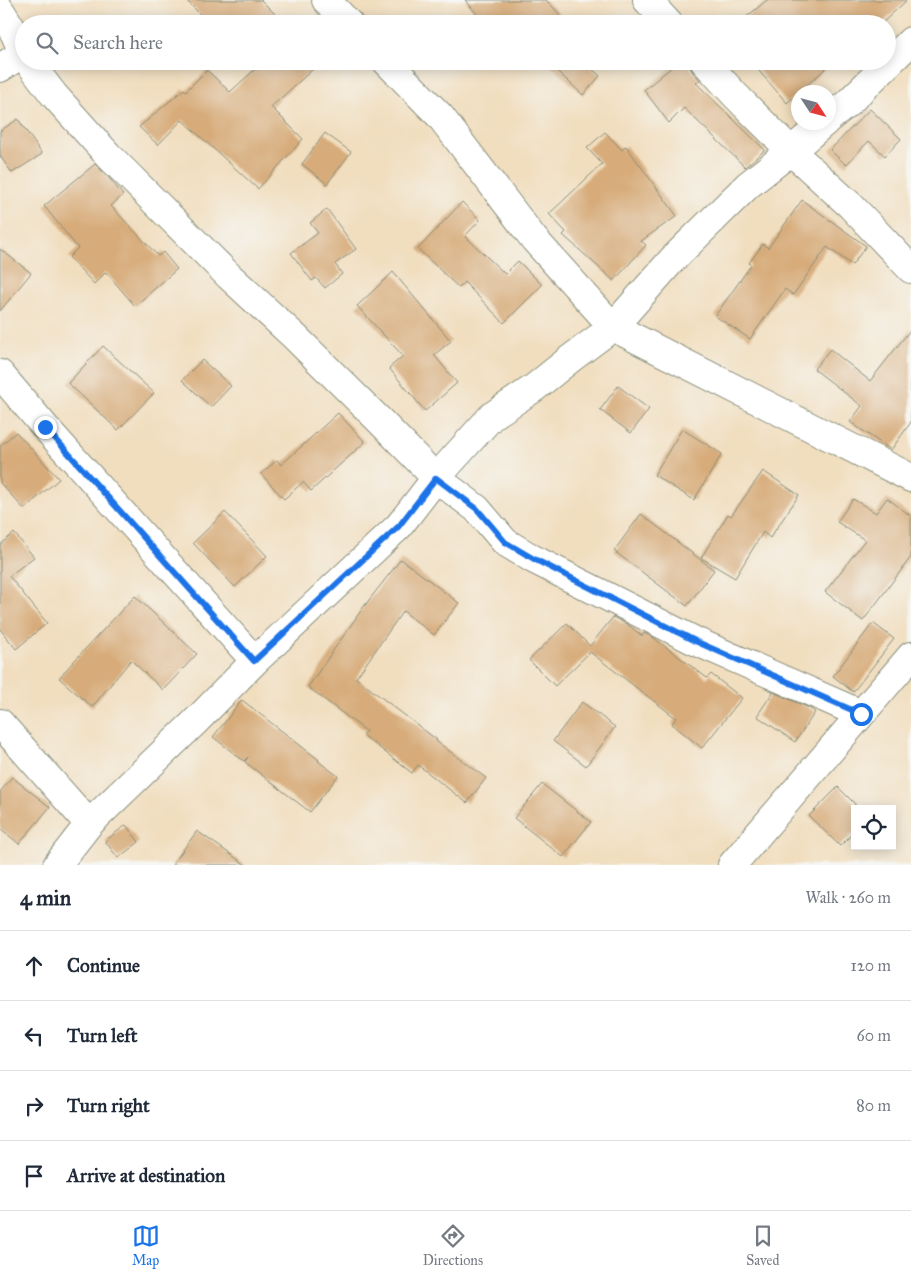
<!DOCTYPE html>
<html lang="en">
<head>
<meta charset="utf-8">
<style>
	body { margin:0; font-family:"IM FELL Great Primer",serif; background:#f2f2f3; color:#1f2937 }
	.controls { position:absolute; right:15px; bottom:15px; display:grid; overflow:hidden; border-radius:0px; box-shadow:0 2px 12px #0003 }
	.controls button { width:45px; height:45px; display:grid; place-items:center; padding:0; border:0; border-bottom:1px solid #e0e1e3; background:#fff; color:#1f2937; font:25px sans-serif }
	.compass { position:absolute; left:791px; top:85px; width:45px; height:45px; border-radius:50%; background:#fff; box-shadow:0 2px 12px #0003; rotate:126deg }
	.stop { position:absolute; width:15px; height:15px; margin:-11px; border:4px solid #1a73e8; border-radius:50%; background:#fff }
	.stop.end { background:#1a73e8; border-color:#fff; box-shadow:0 1px 5px #0008 }
	.list { margin:0; padding:0; list-style:none }
	h2 { display:flex; justify-content:space-between; align-items:center; height:65px; margin:0; padding:0 20px; font-size:21px }
	h2 small { font-size:16px; font-weight:400; color:#747a83 }
	.list li { display:grid; grid-template-columns:32px 1fr auto; gap:15px; align-items:center; box-sizing:border-box; height:70px; padding:0 20px; border-top:1px solid #e0e1e3 }
	.list b { display:block; font-size:19px; white-space:nowrap }
	.list em { font-size:16px; font-style:normal; color:#747a83 }
	.icon { flex:none; width:28px; height:28px; fill:none; stroke:currentColor; stroke-width:2; stroke-linecap:round; stroke-linejoin:round }
	.map { position:relative; flex:none; width:911px; height:865px; overflow:hidden }
	.search { position:absolute; background:#fff; box-shadow:0 2px 12px #0003; left:15px; right:15px; top:15px; height:55px; display:flex; align-items:center; gap:12px; box-sizing:border-box; padding:0 18px; border-radius:28px; color:#747a83; font-size:19px }
	.sheet { height:345px; background:#fff }
	nav { display:flex; justify-content:space-around; align-items:center; box-sizing:border-box; height:70px; border-top:1px solid #e0e1e3; background:#fff; font-size:14px; color:#747a83 }
	nav a { display:grid; justify-items:center; gap:2px }
	nav .on { color:#1a73e8 }
	.map>svg:first-child { display:block }
	.building { fill:#d7ac7a }
	.lines { fill:none; stroke-linecap:round; stroke-linejoin:round }
	.street-casing { stroke:#888e7a; stroke-width:30 }
	.street { stroke:#fff; stroke-width:28 }
	.route { stroke:#1a73e8; stroke-width:6 }
</style>
</head>
<body>
<div class="map">
<svg width="911" height="865" viewBox="0 0 911 865">
	<rect width="100%" height="100%" fill="#f6f6f2"/>
	<filter id="ink" filterUnits="userSpaceOnUse"><feTurbulence type="fractalNoise" baseFrequency=".02" numOctaves="2"/><feDisplacementMap in="SourceGraphic" scale="10" xChannelSelector="R" yChannelSelector="G"/><feConvolveMatrix kernelMatrix="1 2 1 2 8 2 1 2 1" color-interpolation-filters="sRGB"/></filter>
	<filter id="wash" filterUnits="userSpaceOnUse"><feTurbulence type="fractalNoise" baseFrequency=".0096" numOctaves="4" result="noise"/><feDisplacementMap in="SourceGraphic" scale="20" xChannelSelector="R" yChannelSelector="G"/><feGaussianBlur stdDeviation="1.12" result="paint"/><feColorMatrix in="noise" values="0 0 0 0 0 0 0 0 0 0 0 0 0 0 0 0 0 1.4 0 .05"/><feComposite in="paint" operator="in"/></filter>
	<g filter="url(#wash)">
		<rect width="100%" height="100%" fill="#f1debf"/>
		<g id="blocks">
			<path class="building" d="M 186,0 L 261,0 L 285,24 L 210,24 Z
				M 465,0 L 546,0 L 569,24 L 485,24 Z
				M 767,0 L 907,0 L 881,24 L 738,24 Z
				M 264,61 L 322,61 L 271,107 L 303,139 L 258,189 L 182,120 L 158,145 L 139,127 L 184,89 L 186,91 L 207,70 L 230,92 Z
				M 546,61 L 583,61 L 600,76 L 583,95 Z
				M 679,61 L 687,61 L 692,71 L 700,80 L 696,83 L 765,150 L 745,167 L 684,108 L 669,123 L 644,90 Z
				M 770,61 L 834,61 L 787,103 L 759,71 Z
				M 870,109 L 901,139 L 885,156 L 869,141 L 846,165 L 830,150 Z
				M 18,119 L 42,154 L 12,173 L 0,156 L 0,131 Z
				M 605,132 L 622,150 L 626,146 L 677,216 L 641,241 L 646,245 L 614,281 L 563,235 L 566,232 L 549,214 L 602,164 L 587,148 Z
				M 325,133 L 351,152 L 327,184 L 302,164 Z
				M 95,164 L 109,178 L 123,195 L 111,206 L 158,256 L 163,252 L 177,269 L 135,306 L 106,272 L 94,284 L 69,257 L 78,248 L 44,206 Z
				M 802,200 L 866,246 L 852,265 L 827,247 L 793,295 L 785,289 L 750,339 L 715,316 L 751,265 L 749,263 L 763,244 L 768,248 Z
				M 462,202 L 480,220 L 465,236 L 505,274 L 518,261 L 542,285 L 504,323 L 464,282 L 459,288 L 418,249 Z
				M 327,209 L 356,249 L 335,264 L 342,274 L 325,288 L 316,278 L 312,281 L 291,253 L 318,233 L 310,223 Z
				M 0,249 L 31,273 L 0,311 Z
				M 393,272 L 451,341 L 434,355 L 457,383 L 425,411 L 389,368 L 403,356 L 357,306 Z
				M 911,329 L 911,422 L 891,450 L 850,422 L 862,406 L 814,369 L 830,349 L 870,381 Z
				M 103,346 L 154,393 L 118,430 L 68,383 Z
				M 202,360 L 231,386 L 211,407 L 182,380 Z
				M 618,386 L 649,409 L 631,433 L 600,410 Z
				M 338,413 L 365,442 L 311,491 L 303,482 L 284,499 L 261,474 L 277,460 L 281,465 Z
				M 682,429 L 722,454 L 694,500 L 654,475 Z
				M 16,432 L 59,479 L 24,509 L 0,483 L 0,446 Z
				M 763,471 L 799,495 L 770,538 L 763,532 L 735,578 L 701,558 L 728,514 L 731,516 Z
				M 887,498 L 911,516 L 911,557 L 863,621 L 825,592 L 865,540 L 837,522 L 853,499 L 876,513 Z
				M 225,512 L 267,556 L 235,587 L 193,543 Z
				M 641,514 L 714,570 L 687,606 L 614,551 Z
				M 14,533 L 34,557 L 9,576 L 47,623 L 16,649 L 0,629 L 0,545 Z
				M 401,559 L 459,603 L 434,635 L 403,611 L 356,678 L 437,740 L 436,741 L 486,778 L 467,803 L 418,765 L 412,773 L 363,735 L 366,731 L 308,687 L 362,609 Z
				M 135,596 L 197,654 L 163,690 L 131,660 L 92,707 L 59,678 L 73,662 Z
				M 613,617 L 630,626 L 642,636 L 644,633 L 654,638 L 707,678 L 711,674 L 742,698 L 702,748 L 672,724 L 676,718 L 590,652 L 555,686 L 529,660 L 567,623 L 590,646 Z
				M 873,623 L 894,639 L 853,692 L 833,676 Z
				M 773,692 L 809,708 L 815,712 L 795,742 L 757,716 Z
				M 242,700 L 319,760 L 318,761 L 338,776 L 310,812 L 245,762 L 248,757 L 244,761 L 213,737 Z
				M 582,702 L 615,727 L 586,766 L 553,741 Z
				M 12,777 L 50,807 L 19,844 L 0,828 L 0,792 Z
				M 542,784 L 591,822 L 563,857 L 514,818 Z
				M 838,787 L 855,804 L 855,831 L 840,846 L 809,816 Z
				M 126,825 L 139,842 L 118,858 L 105,841 Z
				M 197,831 L 246,865 L 172,865 Z"/>
		</g>
	</g>
	<g filter="url(#ink)">
		<use href="#blocks" fill-opacity="0" stroke="#888e7a" stroke-width="1"/>
		<g class="lines">
			<defs>
				<path id="street" d="M 326,0 L 349,24
					M 647,0 L 669,24
					M 0,10 L 15,34 L 24,56
					M 28,61 L 54,95 L 108,155 L 229,276 L 295,337 L 379,420 L 436,478 L 477,509 L 505,542 L 533,559 L 695,641 L 861,714
					M 386,61 L 440,116 L 534,239 L 613,327 L 911,478
					M 704,61 L 736,96 L 791,151 L 851,206 L 911,269
					M 0,68 L 22,54
					M 828,119 L 848,103 L 911,41
					M 0,374 L 45,427 L 255,661
					M 0,723 L 89,824
					M 57,865 L 89,824 L 195,722 L 255,661 L 399,526 L 436,478 L 492,416 L 534,388 L 570,359 L 613,327 L 672,260 L 748,185 L 791,151 L 825,122
					M 732,865 L 911,656"/>
			</defs>
			<use href="#street" class="street-casing"/>
			<use href="#street" class="street"/>
		</g>
	</g>
	<g class="lines" filter="url(#ink)">
		<path class="route" d="M 45,427 L 254,661 L 399,526 L 436,478 L 477,509 L 505,542 L 534,559 L 695,641 L 861,714"/>
	</g>
</svg>
<div class="controls">
<button><svg class="icon" aria-label="locate" viewBox="0 0 24 24"><circle cx="12" cy="12" r="6"/><path d="M12 2v4M12 18v4M2 12h4M18 12h4"/></svg></button>
</div>
<svg class="compass" viewBox="-18 -18 36 36"><path d="M0-13l5 13h-10z" fill="#e53935"/><path d="M0 13l5-13h-10z" fill="#747a83"/></svg>
<div class="stop" style="left:861px;top:714px"></div>
<div class="stop end" style="left:45px;top:427px"></div>
<div class="search"><svg class="icon" aria-label="search" viewBox="0 0 24 24"><circle cx="10" cy="10" r="6"/><path d="M15 15l6 6"/></svg>Search here</div>
</div>
<section class="sheet">
<h2>4 min<small>Walk · 260 m</small></h2>
<ul class="list">
<li><svg class="icon" aria-label="ahead" viewBox="0 0 24 24"><path d="M12 20V5M6 11l6-6 6 6"/></svg><div><b>Continue</b></div><em>120 m</em></li>
<li><svg class="icon" aria-label="left" viewBox="0 0 24 24"><path d="M17 20v-9H6M10 6l-5 5 5 5"/></svg><div><b>Turn left</b></div><em>60 m</em></li>
<li><svg class="icon" aria-label="right" viewBox="0 0 24 24"><path d="M7 20v-9h11M14 6l5 5-5 5"/></svg><div><b>Turn right</b></div><em>80 m</em></li>
<li><svg class="icon" aria-label="arrive" viewBox="0 0 24 24"><path d="M6 21V4h12l-3 4 3 4H6"/></svg><div><b>Arrive at destination</b></div></li>
</ul>
</section>
<nav>
<a class="on"><svg class="icon" aria-label="map" viewBox="0 0 24 24"><path d="M3 6l6-2 6 2 6-2v14l-6 2-6-2-6 2zM9 4v14M15 6v14"/></svg>Map</a>
<a><svg class="icon" aria-label="directions" viewBox="0 0 24 24"><path d="M12 3l9 9-9 9-9-9zM9 14v-3h6M13 9l2 2-2 2"/></svg>Directions</a>
<a><svg class="icon" aria-label="saved" viewBox="0 0 24 24"><path d="M7 4h10v16l-5-4-5 4z"/></svg>Saved</a>
</nav>
</body>
</html>
